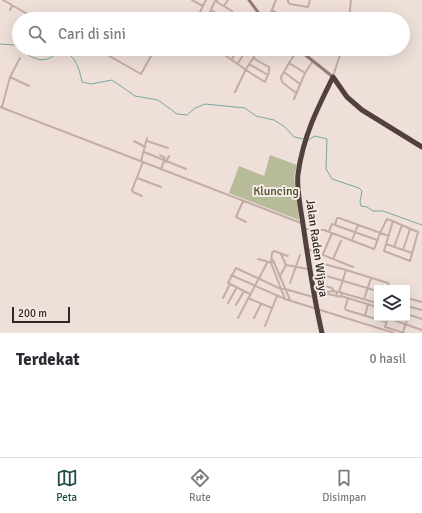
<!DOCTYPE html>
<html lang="id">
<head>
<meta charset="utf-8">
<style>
	body { margin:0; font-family:Signika,sans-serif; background:#f2f2f3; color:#2b2b33 }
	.controls { position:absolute; right:12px; bottom:12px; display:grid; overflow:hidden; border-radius:0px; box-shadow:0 4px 16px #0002 }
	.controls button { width:36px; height:36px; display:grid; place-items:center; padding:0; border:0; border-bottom:1px solid #e1e1e2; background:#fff; color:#2b2b33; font:20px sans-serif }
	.scale { position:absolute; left:12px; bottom:10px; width:58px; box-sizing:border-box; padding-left:4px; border:2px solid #312726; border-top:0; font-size:11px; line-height:14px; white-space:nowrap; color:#312726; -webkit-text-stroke:3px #f6eae4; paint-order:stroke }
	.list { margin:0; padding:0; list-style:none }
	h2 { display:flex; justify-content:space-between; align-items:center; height:52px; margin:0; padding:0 16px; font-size:17px }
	h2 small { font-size:13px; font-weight:400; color:#7c7c81 }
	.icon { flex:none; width:22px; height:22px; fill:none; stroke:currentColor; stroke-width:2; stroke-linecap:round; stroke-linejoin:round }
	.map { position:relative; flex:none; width:422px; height:333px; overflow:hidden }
	.search { position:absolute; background:#fff; box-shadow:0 4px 16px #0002; left:12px; right:12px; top:12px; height:44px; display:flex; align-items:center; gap:10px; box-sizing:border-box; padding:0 14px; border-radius:22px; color:#7c7c81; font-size:15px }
	.sheet { height:124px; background:#fff }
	nav { display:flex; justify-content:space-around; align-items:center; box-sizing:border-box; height:56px; border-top:1px solid #e1e1e2; background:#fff; font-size:11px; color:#7c7c81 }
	nav a { display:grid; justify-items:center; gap:2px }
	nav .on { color:#204e47 }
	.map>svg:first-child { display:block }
	.green { fill:#b7bb9a }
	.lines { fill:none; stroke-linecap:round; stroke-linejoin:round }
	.stream { stroke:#7aa8a0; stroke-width:1 }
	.street { stroke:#c4ada6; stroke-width:2 }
	.secondary { stroke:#977c78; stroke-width:3 }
	.highway { stroke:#51403e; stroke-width:5 }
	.labels { text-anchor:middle; stroke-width:4; stroke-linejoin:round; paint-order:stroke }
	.park-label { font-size:12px; fill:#484d2c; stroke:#f6eae4 }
	.street-label { font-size:12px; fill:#312726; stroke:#f6eae4 }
</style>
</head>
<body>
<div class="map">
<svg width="422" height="333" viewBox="0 0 422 333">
	<rect width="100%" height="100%" fill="#eedfd8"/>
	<path class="green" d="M 270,155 L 297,165 L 294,176 L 299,220 L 229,193 L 239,166 L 264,176 Z"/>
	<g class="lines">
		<path class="stream" d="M 0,44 L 15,45 L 19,41
			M 30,49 L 28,55 C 43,63 49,61 61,49
			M 63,49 C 76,58 79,67 82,82 L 91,84 L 112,80 L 135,96 L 158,100 L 177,114 L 187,115 L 195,108 L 205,104 L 245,108 L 256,116 L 274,120 L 285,127 L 294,137 L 303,139
			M 308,140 L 315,136 L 327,139 L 326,169 L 332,179 L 359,188 L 362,191 L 360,202 L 361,206 L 367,207 L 373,211 L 383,211 L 422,225"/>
		<path class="street" d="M 3,0 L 36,19
			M 192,0 L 203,6
			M 217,0 L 217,2 L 232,11 L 228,19
			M 288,0 L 288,2 L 290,4 L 308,7 L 310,0
			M 224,6 L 228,0
			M 10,10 L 12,6
			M 211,10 L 227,19
			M 272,10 L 281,15 L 281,19
			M 127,18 L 128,19
			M 193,19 L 199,14 L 206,0
			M 209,19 L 208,16 L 215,1
			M 268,19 L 276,0
			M 349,19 L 351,0
			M 97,49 L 141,74 L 155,49
			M 163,49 L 167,51 L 169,49
			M 216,49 L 252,74 L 265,82 L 269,72 L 269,67 L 253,58
			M 240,49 L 245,52
			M 298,49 L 289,63 L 305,73
			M 225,54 L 228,49
			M 232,59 L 237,49
			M 238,63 L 247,49
			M 289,63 L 284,72 L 300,84
			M 249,64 L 268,75
			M 284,72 L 281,77 L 282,82 L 296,93
			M 333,76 L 342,49
			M 10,77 L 29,86
			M 235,92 L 246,69 L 259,49
			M 294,99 L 305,73 L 313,61
			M 0,107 L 301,223
			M 2,107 L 10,77 L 20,58
			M 134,141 L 145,147
			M 147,141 L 168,148
			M 144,152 L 186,169
			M 160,155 L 165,158 L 161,169
			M 141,161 L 147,138
			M 166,162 L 169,156
			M 137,178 L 161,187
			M 142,196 L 133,192 L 132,190 L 143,162
			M 243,201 L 236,217 L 246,222
			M 335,225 L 337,218 L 339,218 L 389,236
			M 304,229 L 316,230 L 324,230 L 374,249 L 375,247 L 380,233 L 387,219 C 398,223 408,228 418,232 L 410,261 L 384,251 L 393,221
			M 329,231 L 332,224 L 377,240
			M 352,240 L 358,225
			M 386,244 L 412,253
			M 394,247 L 402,225
			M 308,249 L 353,267
			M 403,250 L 410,229
			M 323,254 L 332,233
			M 258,259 L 272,263
			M 333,259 L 341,241
			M 273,260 L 290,300
			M 286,265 L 308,269
			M 346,270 L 324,264 L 320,274 L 377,291
			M 320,274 L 318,280 L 319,284 L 332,288 L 334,291
			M 231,275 L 285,299 L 394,333
			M 280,276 L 286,265 L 281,254
			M 290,283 L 300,255
			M336.5 294a2.5 2.5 0 1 1 5 0a2.5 2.5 0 1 1-5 0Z
			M 339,292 L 346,270 L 388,283 L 389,285 L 388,288
			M 342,293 L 377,303
			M 250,294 L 228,283 L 236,268 L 281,289 L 285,289 L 313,297
			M 315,294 L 333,291 L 337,292
			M 341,296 L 377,307
			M 314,297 L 328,294 L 337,296
			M 223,298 L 230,284
			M 248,298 L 272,308
			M 348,298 L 345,308 L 346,310 L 386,322
			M 407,298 L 422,302
			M 285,299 L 271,263 L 272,253 L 274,251 L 288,256
			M 364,299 L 371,278
			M 228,303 L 237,287
			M 236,305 L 244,291
			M 407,306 L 422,310
			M 407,314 L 422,319
			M 365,316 L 368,304
			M 238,318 L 267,263
			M 254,318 L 261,304
			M 388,318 L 422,330
			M 388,318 L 385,327 L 404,333
			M 265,326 L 277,296
			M 403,332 L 409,314"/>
		<path class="secondary" d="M 249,0 L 263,19
			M 298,49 L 333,77"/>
		<path class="highway" d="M 322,333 C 314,299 309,265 304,231 C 302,216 296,188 298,174 C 303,137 317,109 333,77 L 347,97 L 362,110 L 422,147"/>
	</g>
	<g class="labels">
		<g class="park-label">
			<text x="276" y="195">Kluncing</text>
		</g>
		<g class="street-label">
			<text transform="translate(317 248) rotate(82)" y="4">Jalan Raden Wijaya</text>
		</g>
	</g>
</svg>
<div class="controls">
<button><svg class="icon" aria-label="layers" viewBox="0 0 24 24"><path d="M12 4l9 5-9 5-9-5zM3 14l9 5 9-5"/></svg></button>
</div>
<div class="scale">200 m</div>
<div class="search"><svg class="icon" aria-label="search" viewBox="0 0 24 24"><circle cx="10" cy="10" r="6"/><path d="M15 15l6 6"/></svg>Cari di sini</div>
</div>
<section class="sheet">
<h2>Terdekat<small>0 hasil</small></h2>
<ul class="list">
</ul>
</section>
<nav>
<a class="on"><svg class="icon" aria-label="map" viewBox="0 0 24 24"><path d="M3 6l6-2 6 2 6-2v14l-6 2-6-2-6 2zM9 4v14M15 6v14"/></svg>Peta</a>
<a><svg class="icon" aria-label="directions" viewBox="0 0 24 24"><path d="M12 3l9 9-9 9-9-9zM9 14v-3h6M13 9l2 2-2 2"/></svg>Rute</a>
<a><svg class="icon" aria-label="saved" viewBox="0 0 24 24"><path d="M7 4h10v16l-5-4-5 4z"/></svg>Disimpan</a>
</nav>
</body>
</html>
